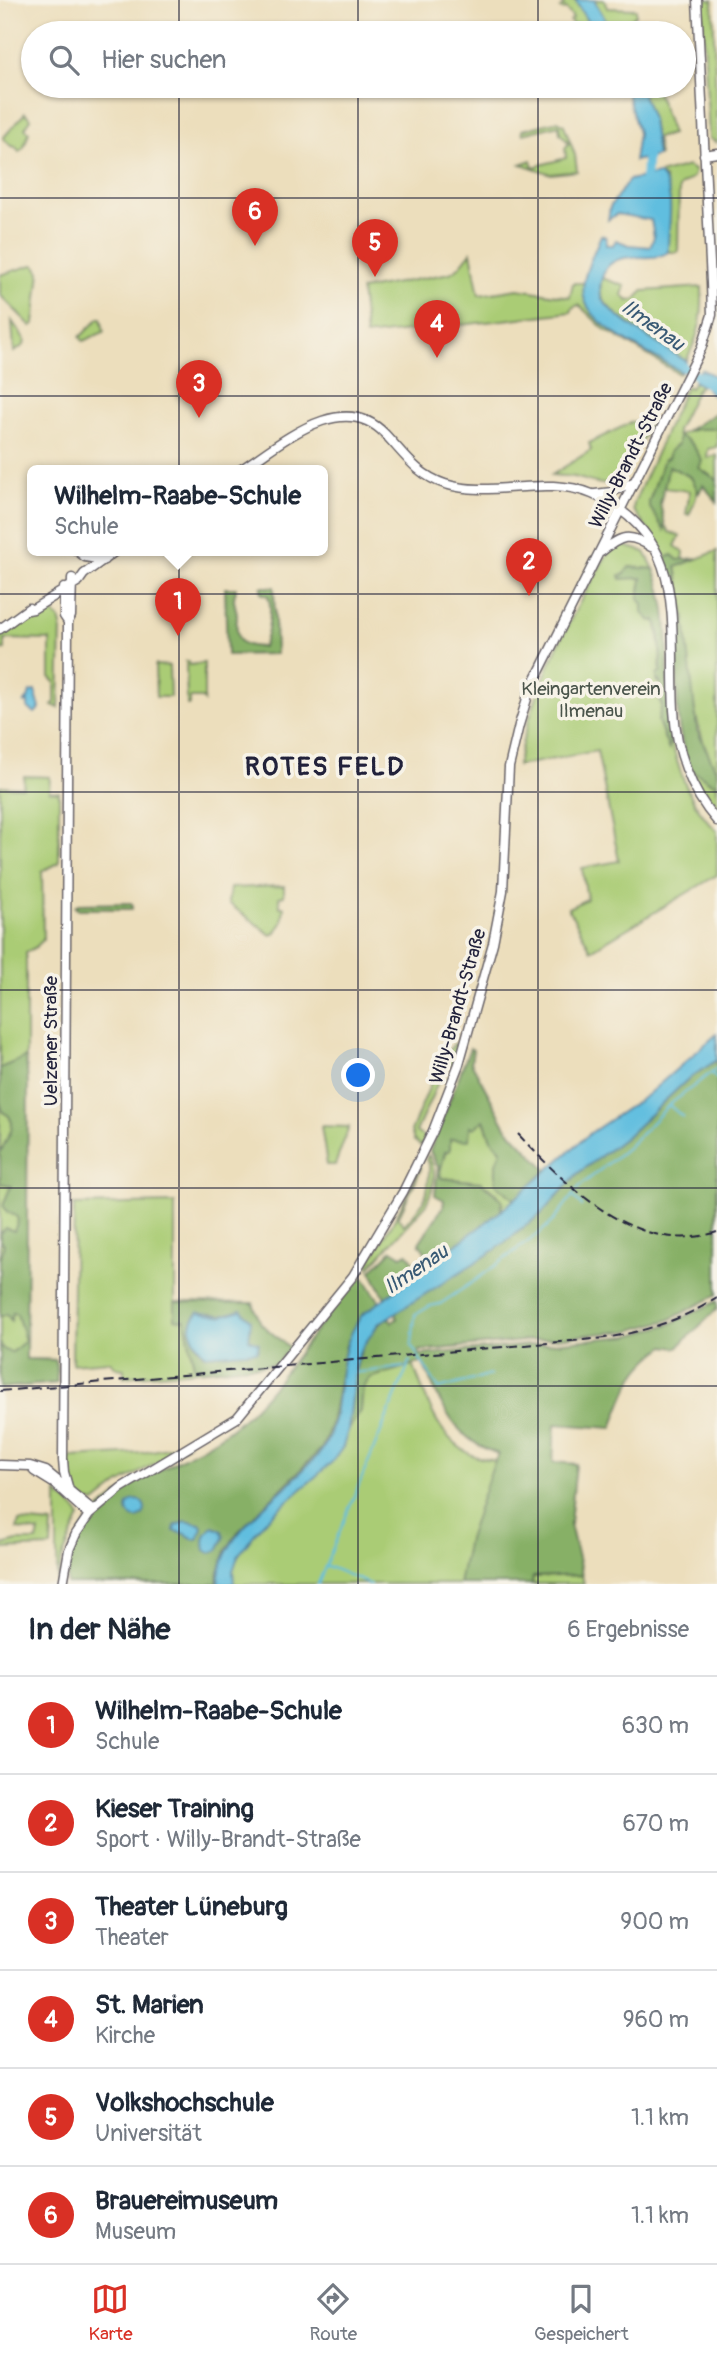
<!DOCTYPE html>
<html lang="de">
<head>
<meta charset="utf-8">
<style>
	body { margin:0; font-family:Pangolin,sans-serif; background:#f2f2f3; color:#1f2937 }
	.you { position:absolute; left:359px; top:1076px; width:24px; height:24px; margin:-18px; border:5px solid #fff; border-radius:50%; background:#1a73e8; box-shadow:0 0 0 10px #1a73e833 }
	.badge { display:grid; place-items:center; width:46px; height:46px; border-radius:50%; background:#d93025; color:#fff; font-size:23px; font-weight:700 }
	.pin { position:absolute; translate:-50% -58px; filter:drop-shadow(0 2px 4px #0008) }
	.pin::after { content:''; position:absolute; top:37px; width:24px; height:21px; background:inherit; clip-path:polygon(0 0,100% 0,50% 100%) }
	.popup { position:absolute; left:27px; top:465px; width:301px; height:91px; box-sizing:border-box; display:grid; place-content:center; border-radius:10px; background:#fff; filter:drop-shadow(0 2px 5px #0005); font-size:23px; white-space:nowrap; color:#747a83 }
	.popup b { font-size:26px; color:#1f2937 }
	.popup::after { content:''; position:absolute; left:50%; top:100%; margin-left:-14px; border:14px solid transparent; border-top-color:#fff }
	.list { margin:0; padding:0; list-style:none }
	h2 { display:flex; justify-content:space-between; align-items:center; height:91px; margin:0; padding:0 28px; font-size:30px }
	h2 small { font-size:23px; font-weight:400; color:#747a83 }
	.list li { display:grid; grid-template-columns:46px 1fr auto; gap:21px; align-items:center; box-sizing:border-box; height:98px; padding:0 28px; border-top:2px solid #e0e1e3 }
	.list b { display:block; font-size:26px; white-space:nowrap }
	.list p { margin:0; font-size:23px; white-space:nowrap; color:#747a83 }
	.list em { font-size:23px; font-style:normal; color:#747a83 }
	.icon { flex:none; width:38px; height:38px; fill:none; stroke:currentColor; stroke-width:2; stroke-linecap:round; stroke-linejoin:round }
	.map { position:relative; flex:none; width:717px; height:1584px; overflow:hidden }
	.search { position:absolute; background:#fff; box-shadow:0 2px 5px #0004; left:21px; right:21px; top:21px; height:77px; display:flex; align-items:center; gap:18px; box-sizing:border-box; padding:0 24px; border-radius:38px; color:#747a83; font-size:26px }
	.sheet { height:679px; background:#fff }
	nav { display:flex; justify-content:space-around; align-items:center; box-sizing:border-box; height:98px; border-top:2px solid #e0e1e3; background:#fff; font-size:19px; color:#747a83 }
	nav a { display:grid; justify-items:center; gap:4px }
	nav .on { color:#d93025 }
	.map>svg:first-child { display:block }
	.green { fill:#aacc75; stroke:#667758; stroke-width:2 }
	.forest { fill:#87b066; stroke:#546950; stroke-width:2; fill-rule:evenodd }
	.water { fill:#61bedf; stroke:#42708d; stroke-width:2 }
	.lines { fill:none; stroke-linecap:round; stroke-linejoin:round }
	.stream { stroke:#61bedf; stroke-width:2 }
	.river { stroke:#61bedf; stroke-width:9 }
	.secondary-casing { stroke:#696468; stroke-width:11 }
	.secondary { stroke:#fff; stroke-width:8 }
	.rail { stroke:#22223b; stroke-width:2; stroke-dasharray:10 5; stroke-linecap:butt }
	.grid { fill:none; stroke:#22223b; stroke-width:2; stroke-opacity:0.55 }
	.labels { text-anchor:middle; stroke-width:7; stroke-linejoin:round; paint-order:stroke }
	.street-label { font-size:19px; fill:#22223b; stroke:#f7f3e8 }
	.park-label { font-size:19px; fill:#4b554c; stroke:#f7f3e8 }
	.water-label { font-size:21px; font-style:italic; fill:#385974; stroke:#f7f3e8 }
	.district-label { font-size:26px; font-weight:bold; letter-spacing:2px; fill:#22223b; stroke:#f7f3e8 }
</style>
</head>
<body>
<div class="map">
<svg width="717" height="1584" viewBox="0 0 717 1584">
	<rect width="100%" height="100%" fill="#f7f3e8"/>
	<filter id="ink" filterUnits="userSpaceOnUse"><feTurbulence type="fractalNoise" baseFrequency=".0143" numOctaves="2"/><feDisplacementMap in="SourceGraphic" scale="14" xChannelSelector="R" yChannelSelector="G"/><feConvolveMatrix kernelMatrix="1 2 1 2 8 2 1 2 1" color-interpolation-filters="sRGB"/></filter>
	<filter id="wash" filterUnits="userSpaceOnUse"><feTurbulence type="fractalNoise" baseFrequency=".00686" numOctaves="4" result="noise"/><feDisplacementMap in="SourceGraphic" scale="28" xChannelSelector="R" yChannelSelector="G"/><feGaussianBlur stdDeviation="1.57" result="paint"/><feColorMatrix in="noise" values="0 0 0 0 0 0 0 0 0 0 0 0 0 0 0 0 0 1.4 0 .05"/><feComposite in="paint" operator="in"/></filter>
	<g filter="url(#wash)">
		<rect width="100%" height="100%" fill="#ecdebc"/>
		<path class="green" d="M 561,0 L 575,0 L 594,33 L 580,33 L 582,30 L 577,24 L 574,26 L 570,21 L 573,18 L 566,9 L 563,10 L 560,8 L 564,6 Z
			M 594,0 L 605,0 L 607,8 L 636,9 L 636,14 L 630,20 L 614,27 L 617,33 L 613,33 Z
			M 702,0 L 713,0 L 717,143 L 709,138 Z
			M 640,86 L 655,86 L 672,134 L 656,138 L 659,155 L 657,156 L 652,119 Z
			M 25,113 L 31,119 L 25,128 L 29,132 L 24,147 L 19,152 L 16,147 L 11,146 L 3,138 Z
			M 558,121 L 564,125 L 575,155 L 577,171 L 551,174 L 521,164 L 531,160 L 533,167 L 566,158 L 565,148 L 569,143 L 560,133 L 559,125 L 523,134 L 522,130 Z
			M 688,166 L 695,171 L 693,177 L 679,187 L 678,252 L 668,252 L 665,179 L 659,174 Z
			M 471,252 L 479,295 L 518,289 L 570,297 L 573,283 L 584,283 L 584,298 L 681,372 L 679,374 L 604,329 L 579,305 L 573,307 L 571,312 L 366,336 L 361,290 L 450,273 L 459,267 Z
			M 32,265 L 36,266 L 40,272 L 34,324 L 31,326 L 0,295 L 0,275 Z
			M 602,278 L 625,286 L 622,295 L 628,301 L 635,300 L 643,291 L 702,287 C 703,318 700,333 686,361 C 666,349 613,318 603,299 C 599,292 600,285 602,278 Z
			M 99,318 L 101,318 L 104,332 L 83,341 L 80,337 Z
			M 12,321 L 25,340 L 24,345 L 14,352 Z
			M 694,381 L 701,385 L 697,389 L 677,430 L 677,435 L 697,429 L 717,429 L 717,447 L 708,449 L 707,458 L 717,455 L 717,480 L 699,468 L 678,444 L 670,451 L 668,458 L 664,459 L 649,502 L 649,506 L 664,528 L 665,525 L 669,532 L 680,536 L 675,546 L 684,552 L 683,560 L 678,560 L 672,555 L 665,558 L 658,543 L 633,510 L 634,503 L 686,386 L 690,388 Z
			M 632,422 L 649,426 L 623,476 C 607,491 592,481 574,477 C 567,476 559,476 552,475 L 591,450 L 589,443 Z
			M 669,466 C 699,481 704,482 689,515 L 686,514 L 690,491 L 663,488 Z
			M 620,542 L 625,546 L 645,552 L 654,569 L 630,567 L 629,578 L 642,578 L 639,599 L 643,604 L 643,613 L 656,620 C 660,639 663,662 658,681 L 660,682 L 662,704 L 658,721 L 668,748 L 671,739 C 680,775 690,805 717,831 L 717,875 L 591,950 L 568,908 L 587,899 L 582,868 L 619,861 L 597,751 L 517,766 C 531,698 559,636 595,576 C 602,564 608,549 620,542 Z
			M 717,551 L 717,772 C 681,708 692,637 676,567 Z
			M 51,612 L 59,618 L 61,626 L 59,708 L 52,705 L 55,702 L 55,682 L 50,677 L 50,640 L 5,639 L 5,650 L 0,648 L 0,638 L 3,635 L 41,614 Z
			M 186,661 L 189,661 L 189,665 L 204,663 L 204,701 L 202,698 L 190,698 L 190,705 L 187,705 Z
			M 155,665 L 169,666 L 170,697 L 156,697 Z
			M 690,769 L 717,786 L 717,804 L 707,797 L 705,798 Z
			M 24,776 L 50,777 L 49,791 L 59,792 L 59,863 L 42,871 L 43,940 L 36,947 L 26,952 L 26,1359 L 56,1360 L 57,1383 L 0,1388 L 0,786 L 23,787 Z
			M 284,886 L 284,896 L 279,897 L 280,907 L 284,907 L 282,923 L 275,933 L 271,935 L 228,903 L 230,888 Z
			M 454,1044 L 461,1046 L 455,1063 L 446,1064 L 416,1132 L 425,1138 L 421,1146 L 414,1141 L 411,1131 L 440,1061 Z
			M 483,1119 L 491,1139 L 501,1150 L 495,1175 L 515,1200 L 501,1211 L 503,1203 C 491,1178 465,1181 441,1178 L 440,1172 L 445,1152 L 450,1149 L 450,1138 Z
			M 321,1126 L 349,1127 L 335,1165 L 327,1165 Z
			M 428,1155 C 439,1170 433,1191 425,1206 L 369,1268 L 369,1263 L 396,1217 L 420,1167 L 421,1169 L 398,1218 L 404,1225 C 425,1203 430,1195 429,1164 L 426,1160 Z
			M 175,1203 L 175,1318 L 185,1319 L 195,1371 L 124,1377 L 124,1369 L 117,1368 L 109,1361 L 72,1364 L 74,1205 Z
			M 413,1365 C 426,1397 437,1439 472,1455 C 480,1459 490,1460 499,1461 L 462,1584 L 207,1584 L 324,1369 Z
			M 189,1444 L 119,1484 L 95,1503 C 70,1499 69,1481 66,1460 L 71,1457 L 141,1453 Z
			M 57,1493 L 78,1512 L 80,1517 L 62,1558 L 57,1584 Z
			M 19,1521 L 52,1524 L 51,1547 L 0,1549 L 0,1539 L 3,1545 L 17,1541 L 37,1541 L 39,1532 L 17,1529 Z
			M 582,1575 L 584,1584 L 532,1584 L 532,1577 Z"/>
		<path class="forest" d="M 717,412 L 717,429 L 697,429 L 686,431 Z
			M 678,436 C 691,440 696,449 702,461 L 699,468 L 717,480 L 717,502 L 703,485 L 699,493 L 691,477 L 669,466 L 660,504 L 665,525 L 664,530 L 649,506 L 649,502 L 664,459 L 668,458 L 670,451 L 678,444 Z
			M 672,555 L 678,560 L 697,558 L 676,567 L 685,620 L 697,730 L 717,772 L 717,786 L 690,769 C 684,752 679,734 678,716 C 674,664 686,607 665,558 Z
			M 629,567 L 654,569 C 672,612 667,660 668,706 C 668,721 672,735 669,749 L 658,721 L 662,705 L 659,700 L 662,695 L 660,682 L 657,681 L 657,674 L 661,671 L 660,638 L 656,620 L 651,621 L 643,613 L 643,604 L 639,599 L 642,578 L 621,579 L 620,575 L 625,574 Z
			M 261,587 L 274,587 L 276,654 L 227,655 L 225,588 L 236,588 C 236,592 234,595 234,599 C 234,604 237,610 237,616 C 235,639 238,647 263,647 C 268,634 273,608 268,596 L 261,593 Z
			M 131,903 L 133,905 L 132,909 L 77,909 L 75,907 L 78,904 Z
			M 470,1048 L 473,1050 L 471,1062 L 506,1127 L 547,1170 L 515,1200 L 496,1184 L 496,1164 L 501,1150 L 491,1139 L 484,1120 L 474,1128 L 470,1126 L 469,1140 L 450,1139 L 450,1150 L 445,1152 L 440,1172 L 441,1178 L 481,1182 L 502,1200 L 501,1211 L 385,1298 L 371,1271 L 392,1250 L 402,1256 L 407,1253 L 418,1267 L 428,1256 L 419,1243 L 443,1207 L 444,1200 L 435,1195 L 438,1167 L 430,1151 Z
			M 26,1057 L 28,1084 L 26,1359 L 56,1360 L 57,1383 L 0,1388 L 0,1342 L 2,1348 L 11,1353 L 25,1341 L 17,1314 L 13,1312 L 11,1321 L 7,1314 L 0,1317 L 0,1262 L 4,1244 L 0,1241 L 0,1234 L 6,1228 L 14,1231 L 18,1220 L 16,1216 L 7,1212 L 3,1205 L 11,1186 L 0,1183 L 0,1153 L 11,1131 L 12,1123 L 9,1116 L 3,1112 L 0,1102 L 0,1068 Z
			M 717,1060 L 717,1295 L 669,1320 L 628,1331 L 419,1351 L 420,1355 L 628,1336 L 670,1324 L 717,1301 L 717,1309 L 677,1348 L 665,1346 C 631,1369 626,1392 612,1428 L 555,1424 L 553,1462 L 576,1464 L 570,1524 L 582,1575 L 533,1577 L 532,1584 L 459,1584 L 468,1539 L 493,1465 L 499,1454 C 453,1440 441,1403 422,1362 L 370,1378 L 363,1388 L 361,1411 L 348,1430 C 353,1389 351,1341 389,1317 L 392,1322 L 397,1319 L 395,1312 L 495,1250 L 542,1213 L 577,1174 L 626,1137 L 688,1079 Z
			M 359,1278 L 364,1278 L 380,1302 L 362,1315 L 346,1345 L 331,1424 L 322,1448 L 237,1533 L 226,1551 L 218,1574 L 217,1584 L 67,1584 C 66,1489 181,1472 238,1423 C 285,1382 316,1322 359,1278 Z
			M 175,1302 L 253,1303 L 261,1324 L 290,1348 L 276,1364 L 195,1371 L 185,1320 L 175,1319 ZM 241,1310 L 250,1320 L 249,1339 L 204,1355 L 196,1344 L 190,1330 L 211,1313 L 222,1316 Z"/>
		<path class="water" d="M 575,0 L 594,0 L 613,33 L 594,33 Z
			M 625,86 L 640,86 L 652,119 L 657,156 L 634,161 L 638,133 Z
			M 659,174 C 678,193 667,228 668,252 C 653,263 631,252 615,261 C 607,265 605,269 602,278 C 600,284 599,292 602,299 C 613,318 666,349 686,361 L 681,372 C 655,355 591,329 584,297 C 580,278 594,253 601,235 L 606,237 L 606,245 L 613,245 L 616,240 L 629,245 L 650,247 L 654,237 L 651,220 L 617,214 L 608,220 L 610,207 L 629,180 Z
			M 701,369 L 717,377 L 717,401 L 705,386 L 694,382 Z
			M 35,691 L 40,708 L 35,713 L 28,708 L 28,702 L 23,703 L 28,699 L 30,692 Z
			M 717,1034 L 717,1060 L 688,1079 L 626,1137 L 577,1174 L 542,1213 L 495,1250 L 378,1324 L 359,1353 L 355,1373 L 348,1430 L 343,1447 L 332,1462 L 263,1523 L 238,1556 L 233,1571 L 234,1584 L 218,1584 C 221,1532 274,1502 306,1467 C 312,1461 320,1455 324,1447 C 346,1406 331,1356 362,1315 L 501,1211 L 589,1134 L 647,1095 Z
			M 241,1310 L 251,1320 L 249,1339 L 259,1343 L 257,1351 L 205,1355 C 194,1341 183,1326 199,1312 L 222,1316 Z
			M127 1509a9 9 0 1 1 18 0a9 9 0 1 1-18 0Z
			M 185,1521 L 200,1524 L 202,1527 L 199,1538 L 195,1540 L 186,1534 L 174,1531 L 175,1526 Z
			M 214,1527 L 222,1531 L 224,1538 L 218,1550 L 210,1553 L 205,1550 C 203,1540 204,1532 214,1527 Z"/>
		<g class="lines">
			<path class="stream" d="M 711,1072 L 717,1079
				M 670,1106 L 683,1117
				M 573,1196 L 582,1206
				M 412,1343 L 415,1315 L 430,1306 L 440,1304 L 473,1282 L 541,1232 L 554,1220 L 578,1188 L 628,1147 L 669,1105 L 717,1068
				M 411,1345 L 439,1389 L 490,1375
				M 353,1373 L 404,1367
				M 327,1566 L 370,1584
				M 318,1584 L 410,1361"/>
			<path class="river" d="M 641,187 L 646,175 L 647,149
				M 675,361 L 717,390"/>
		</g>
	</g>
	<g filter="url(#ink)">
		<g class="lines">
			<defs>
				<path id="secondary" d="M 704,155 L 717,153
					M 240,470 C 279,445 342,388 385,434 C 404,454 417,475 445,484 C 493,499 544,474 592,494 C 690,537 669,624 674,710 C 676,749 690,791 717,821
					M 595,494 L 612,492 L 635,481
					M 76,550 L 85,557 L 104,560
					M 601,552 C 621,536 629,532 651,547
					M 64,588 L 64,616 L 68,622
					M 28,610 L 33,609 L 79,581 L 84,574 L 117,550
					M 0,629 L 29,608
					M 0,1465 L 30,1466 L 46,1471 L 93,1510
					M 34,1471 L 55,1484 L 89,1515
					M 69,1490 L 64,1472 L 63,1460 L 68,622 L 71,616 L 72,578
					M 63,1584 L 69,1550 L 76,1534 L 89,1515 L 121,1488 L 237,1418 L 353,1276 L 403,1192 L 433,1131 L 459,1064 L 493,943 L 503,891 L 509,767 L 519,725 L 529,692 L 701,349 L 712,315 L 711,283 L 697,0"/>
			</defs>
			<use href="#secondary" class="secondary-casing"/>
			<use href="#secondary" class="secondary"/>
			<path class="rail" d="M 518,1134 C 567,1186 637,1258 717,1232
				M 0,1391 L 605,1338 C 646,1331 682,1320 717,1298"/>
		</g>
	</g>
	<path class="grid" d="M 179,0 L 179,33M 358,0 L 358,33M 538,0 L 538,33M 179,86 L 179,1584M 358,86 L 358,1584M 538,86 L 538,1584M 0,198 L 717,198M 0,396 L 717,396M 0,594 L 717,594M 0,792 L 717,792M 0,990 L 717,990M 0,1188 L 717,1188M 0,1386 L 717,1386"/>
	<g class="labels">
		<g class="street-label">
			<text transform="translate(630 455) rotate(-63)" y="7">Willy-Brandt-Straße</text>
			<text transform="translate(457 1006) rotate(-74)" y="7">Willy-Brandt-Straße</text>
			<text transform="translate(50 1041) rotate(-90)" y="7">Uelzener Straße</text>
		</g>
		<g class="park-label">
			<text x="591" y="695">Kleingartenverein<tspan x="591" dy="22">Ilmenau</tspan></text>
		</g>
		<g class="water-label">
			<text transform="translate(653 325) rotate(36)" y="7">Ilmenau</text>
			<text transform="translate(416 1269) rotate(-34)" y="7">Ilmenau</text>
		</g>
		<g class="district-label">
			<text x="325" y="775">ROTES FELD</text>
		</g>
	</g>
</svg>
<div class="you"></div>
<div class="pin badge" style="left:178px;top:636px">1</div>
<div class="popup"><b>Wilhelm-Raabe-Schule</b>Schule</div>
<div class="pin badge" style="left:529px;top:596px">2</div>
<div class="pin badge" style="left:199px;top:418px">3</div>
<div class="pin badge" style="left:437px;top:358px">4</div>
<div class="pin badge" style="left:375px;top:277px">5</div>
<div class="pin badge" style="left:255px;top:246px">6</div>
<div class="search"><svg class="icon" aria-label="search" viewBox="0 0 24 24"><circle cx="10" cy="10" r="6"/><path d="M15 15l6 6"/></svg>Hier suchen</div>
</div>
<section class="sheet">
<h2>In der Nähe<small>6 Ergebnisse</small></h2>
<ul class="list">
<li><span class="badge">1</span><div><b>Wilhelm-Raabe-Schule</b><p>Schule</p></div><em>630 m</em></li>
<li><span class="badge">2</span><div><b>Kieser Training</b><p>Sport · Willy-Brandt-Straße</p></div><em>670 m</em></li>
<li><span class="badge">3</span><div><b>Theater Lüneburg</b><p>Theater</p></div><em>900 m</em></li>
<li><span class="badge">4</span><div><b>St. Marien</b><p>Kirche</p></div><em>960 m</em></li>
<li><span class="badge">5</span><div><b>Volkshochschule</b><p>Universität</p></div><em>1.1 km</em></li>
<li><span class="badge">6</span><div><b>Brauereimuseum</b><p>Museum</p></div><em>1.1 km</em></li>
</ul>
</section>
<nav>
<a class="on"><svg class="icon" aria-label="map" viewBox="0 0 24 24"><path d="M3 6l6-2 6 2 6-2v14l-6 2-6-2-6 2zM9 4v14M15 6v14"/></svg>Karte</a>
<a><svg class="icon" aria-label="directions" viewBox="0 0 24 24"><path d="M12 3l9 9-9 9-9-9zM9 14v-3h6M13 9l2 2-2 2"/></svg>Route</a>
<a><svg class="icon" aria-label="saved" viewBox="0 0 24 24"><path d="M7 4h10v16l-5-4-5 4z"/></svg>Gespeichert</a>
</nav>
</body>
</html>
